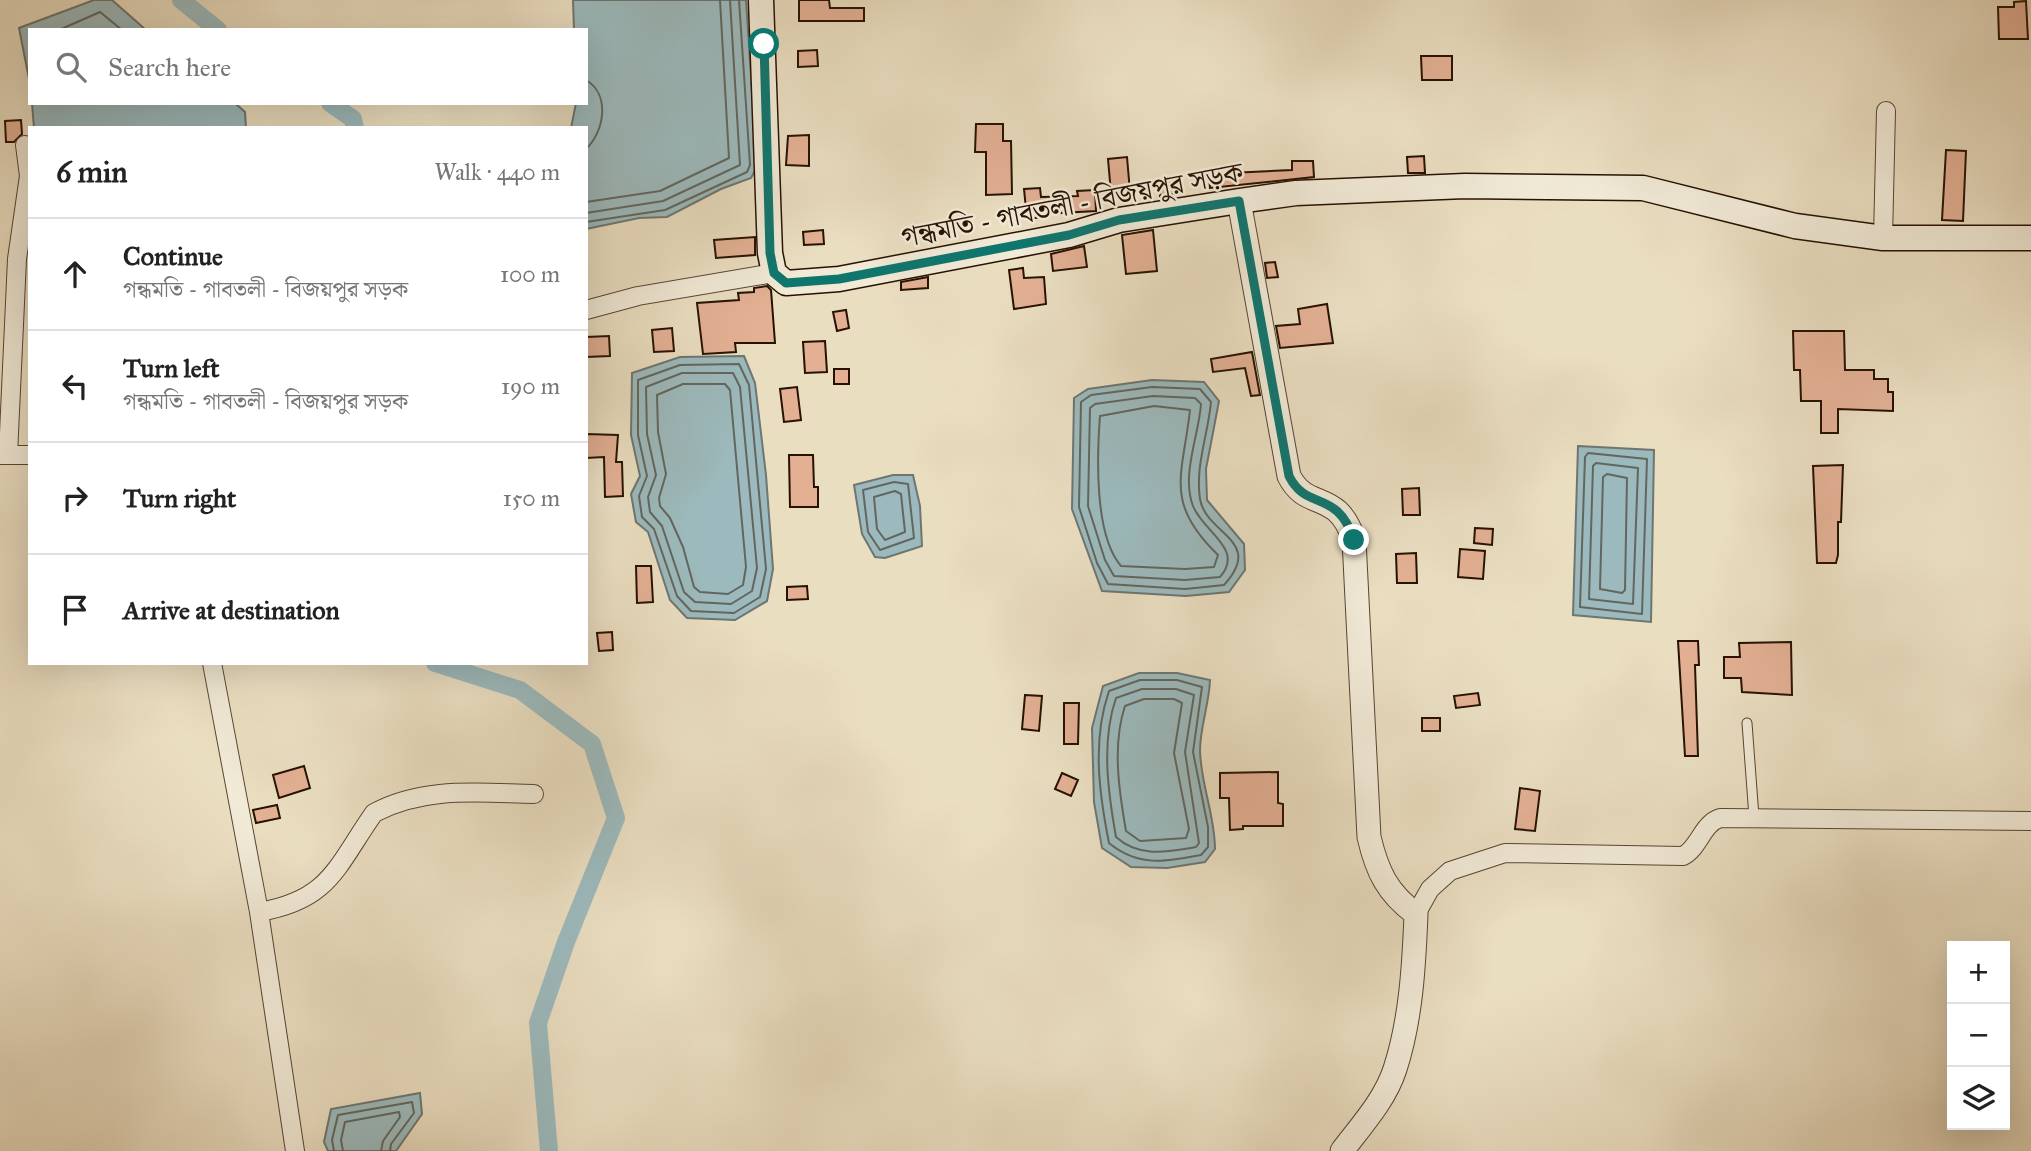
<!DOCTYPE html>
<html lang="en">
<head>
<meta charset="utf-8">
<style>
	body { margin:0; font-family:"IM FELL Great Primer","Noto Serif Bengali",serif; background:#f6f6f6; color:#222 }
	.controls { position:absolute; right:21px; bottom:21px; display:grid; overflow:hidden; border-radius:0px; box-shadow:0 7px 28px #0002 }
	.controls button { width:63px; height:63px; display:grid; place-items:center; padding:0; border:0; border-bottom:2px solid #e0e0e0; background:#fff; color:#222; font:35px sans-serif }
	.stop { position:absolute; width:21px; height:21px; margin:-16px; border:5px solid #0f766e; border-radius:50%; background:#fff }
	.stop.end { background:#0f766e; border-color:#fff; box-shadow:0 2px 7px #0008 }
	.list { margin:0; padding:0; list-style:none }
	h2 { display:flex; justify-content:space-between; align-items:center; height:91px; margin:0; padding:0 28px; font-size:30px }
	h2 small { font-size:23px; font-weight:400; color:#767676 }
	.list li { display:grid; grid-template-columns:46px 1fr auto; gap:21px; align-items:center; box-sizing:border-box; height:112px; padding:0 28px; border-top:2px solid #e0e0e0 }
	.list b { display:block; font-size:26px; white-space:nowrap }
	.list p { margin:0; font-size:23px; white-space:nowrap; color:#767676 }
	.list em { font-size:23px; font-style:normal; color:#767676 }
	.icon { flex:none; width:38px; height:38px; fill:none; stroke:currentColor; stroke-width:2; stroke-linecap:round; stroke-linejoin:round }
	.map { position:relative; flex:none; width:2031px; height:1151px; overflow:hidden }
	.search { position:absolute; background:#fff; box-shadow:0 7px 28px #0002; left:28px; top:28px; width:560px; height:77px; display:flex; align-items:center; gap:18px; box-sizing:border-box; padding:0 24px; border-radius:0px; color:#767676; font-size:26px }
	.panel { position:absolute; background:#fff; box-shadow:0 7px 28px #0002; left:28px; top:126px; width:560px; height:539px; border-radius:0px }
	.map>svg:first-child { display:block }
	.water { fill:#9cbabd; stroke:#6d7672; stroke-width:2 }
	.lines { fill:none; stroke-linecap:round; stroke-linejoin:round }
	.shore { stroke:#62665f; stroke-width:2 }
	.canal { stroke:#9cbabd; stroke-width:18 }
	.building { fill:#e3b094; stroke:#271101; stroke-width:2 }
	.service-casing { stroke:#584431; stroke-width:11 }
	.minor-casing { stroke:#584431; stroke-width:20 }
	.tertiary-casing { stroke:#584431; stroke-width:25 }
	.secondary-casing { stroke:#271101; stroke-width:27 }
	.service { stroke:#f1ead7; stroke-width:9 }
	.minor { stroke:#f1ead7; stroke-width:18 }
	.tertiary { stroke:#f1ead7; stroke-width:23 }
	.secondary { stroke:#f1ead7; stroke-width:24 }
	.route { stroke:#0f766e; stroke-width:9 }
	.labels { text-anchor:middle; stroke-width:5; stroke-linejoin:round; paint-order:stroke }
	.street-label { font-size:28px; fill:#271101; stroke:#f1ead7 }
</style>
</head>
<body>
<div class="map">
<svg width="2031" height="1151" viewBox="0 0 2031 1151">
	<rect width="100%" height="100%" fill="#eadec1"/>
	<filter id="stains"><feTurbulence type="fractalNoise" baseFrequency=".00286" numOctaves="4"/><feColorMatrix values="0 0 0 0 .2 0 0 0 0 .09 0 0 0 0 .02 0 0 0 .5 -.17"/></filter>
	<radialGradient id="worn" r=".72"><stop offset=".6" stop-color="#630" stop-opacity="0"/><stop offset="1" stop-color="#630" stop-opacity=".3"/></radialGradient>
	<path class="water" d="M 94,0 L 112,0 L 146,30 L 30,30 L 30,84 L 19,28 Z
		M 573,0 L 746,0 L 757,167 L 751,178 L 721,189 L 667,217 L 639,218 L 586,229 L 586,128 L 571,128 L 576,103 L 586,103 L 586,30 L 574,30 Z
		M 32,103 L 235,103 L 245,112 L 246,128 L 34,128 Z
		M 744,356 L 755,383 L 766,475 L 773,569 L 767,601 L 735,620 L 687,618 L 670,600 L 648,532 L 636,522 L 631,494 L 640,476 L 631,435 L 632,373 L 680,357 Z
		M 1152,380 L 1204,382 L 1219,401 L 1206,469 L 1207,500 L 1244,544 L 1245,570 L 1229,592 L 1186,596 L 1102,591 L 1072,509 L 1074,398 L 1088,389 Z
		M 1578,446 L 1654,450 L 1651,622 L 1573,615 Z
		M 893,475 L 913,475 L 920,506 L 922,546 L 885,558 L 875,557 L 862,534 L 854,485 Z
		M 1139,673 L 1177,673 L 1210,680 C 1209,705 1200,727 1200,751 C 1201,785 1215,816 1215,849 L 1205,862 L 1167,868 L 1131,867 L 1102,848 L 1094,802 L 1092,728 L 1103,686 Z
		M 420,1093 L 422,1114 L 396,1151 L 328,1151 L 324,1142 L 331,1109 Z"/>
	<g class="lines">
		<path class="shore" d="M 59,30 L 100,12 L 122,30
			M 586,80 C 610,94 605,131 586,149
			M 586,202 L 660,191 L 729,158 L 720,0
			M 586,213 L 663,201 L 740,165 L 730,0
			M 586,222 L 665,210 L 747,172 L 750,165 L 739,0
			M 680,365 L 739,364 L 749,385 L 766,569 L 760,597 L 734,613 L 691,611 L 677,596 L 654,529 L 642,517 L 639,496 L 647,476 L 638,435 L 638,380 Z
			M 682,373 L 733,373 L 740,387 L 757,568 L 752,591 L 731,604 L 695,602 L 684,592 L 662,526 L 650,512 L 648,497 L 656,475 L 647,434 L 646,387 Z
			M 683,384 L 725,384 L 730,390 L 746,567 L 743,585 L 728,594 L 700,592 L 694,587 L 683,547 L 670,518 L 660,506 L 659,498 L 666,474 L 658,432 L 657,395 Z
			M 1152,387 L 1200,389 L 1211,402 C 1208,435 1195,466 1200,499 C 1206,535 1265,540 1224,585 L 1185,589 L 1108,584 L 1097,563 L 1079,507 L 1081,402 L 1091,395 Z
			M 1153,396 L 1195,398 L 1201,404 C 1199,435 1181,475 1193,506 C 1203,532 1245,549 1220,577 L 1185,580 L 1114,576 L 1105,560 L 1088,506 L 1090,408 L 1095,404 Z
			M 1154,406 L 1190,410 C 1183,475 1163,502 1218,555 L 1214,567 L 1185,569 L 1121,566 C 1094,535 1097,455 1100,416 Z
			M 1588,453 L 1647,459 L 1642,614 L 1580,607 L 1585,457 Z
			M 1596,463 L 1638,468 L 1633,604 L 1589,599 L 1593,466 Z
			M 1607,474 L 1627,478 L 1625,590 L 1622,593 L 1600,589 L 1603,477 Z
			M 894,482 L 908,484 L 914,538 L 880,550 L 868,532 L 863,490 Z
			M 895,491 L 901,494 L 905,532 L 885,540 L 877,529 L 874,497 Z
			M 1140,680 L 1177,680 L 1202,687 L 1193,752 L 1208,827 L 1208,847 L 1201,855 C 1165,862 1138,867 1109,843 C 1099,793 1092,740 1109,691 Z
			M 1142,689 L 1176,689 L 1194,695 L 1185,752 L 1199,843 L 1196,847 C 1167,852 1139,858 1116,837 C 1108,792 1101,742 1116,698 Z
			M 1144,699 L 1174,699 L 1182,703 L 1174,753 L 1189,829 L 1186,838 L 1140,841 L 1126,831 C 1119,791 1112,745 1125,706 Z
			M 334,1151 L 332,1140 L 338,1115 L 412,1102 L 414,1113 L 391,1144 L 390,1151
			M 343,1151 L 341,1140 L 345,1122 L 399,1112 L 400,1117 L 383,1141 L 381,1151"/>
		<path class="canal" d="M 181,0 L 218,30
			M 330,103 L 353,119 L 355,128
			M 435,663 L 520,690 L 592,744 L 616,818 L 566,942 L 538,1023 L 549,1151"/>
	</g>
	<path class="building" d="M 799,0 L 829,0 L 830,8 L 864,8 L 864,21 L 799,21 Z
		M 2026,1 L 2028,39 L 1999,39 L 1998,7 L 2014,7 L 2014,2 Z
		M 817,50 L 818,66 L 798,67 L 798,51 Z
		M 1421,56 L 1452,56 L 1452,80 L 1422,80 Z
		M 21,120 L 22,134 L 14,142 L 6,142 L 5,121 Z
		M 976,124 L 1003,124 L 1003,141 L 1011,141 L 1012,194 L 986,195 L 986,152 L 975,152 Z
		M 809,135 L 809,166 L 786,165 L 788,136 Z
		M 1946,150 L 1966,151 L 1963,221 L 1942,220 Z
		M 1424,156 L 1425,173 L 1408,173 L 1407,157 Z
		M 1127,157 L 1130,192 L 1111,193 L 1108,159 Z
		M 1292,161 L 1313,161 L 1314,177 L 1210,188 L 1209,174 L 1292,170 Z
		M 1175,182 L 1176,194 L 1160,196 L 1159,183 Z
		M 1040,188 L 1041,197 L 1078,196 L 1077,191 L 1095,190 L 1096,211 L 1043,214 L 1043,217 L 1027,219 L 1024,189 Z
		M 823,230 L 824,244 L 804,245 L 803,232 Z
		M 1153,230 L 1157,271 L 1126,274 L 1122,235 Z
		M 755,237 L 755,255 L 716,258 L 714,240 Z
		M 1084,246 L 1087,267 L 1053,271 L 1051,254 Z
		M 1275,262 L 1278,277 L 1267,278 L 1265,263 Z
		M 1023,268 L 1024,278 L 1044,277 L 1046,304 L 1014,309 L 1009,270 Z
		M 928,277 L 928,288 L 901,290 L 901,282 Z
		M 767,286 L 771,290 L 775,343 L 735,343 L 736,352 L 703,354 L 697,303 L 739,300 L 738,293 L 754,292 L 754,288 Z
		M 1327,304 L 1333,343 L 1280,348 L 1276,326 L 1300,324 L 1298,309 Z
		M 846,310 L 849,328 L 837,331 L 833,312 Z
		M 672,328 L 674,351 L 654,352 L 652,330 Z
		M 1793,331 L 1844,331 L 1845,370 L 1874,370 L 1874,379 L 1888,379 L 1888,392 L 1893,392 L 1893,411 L 1838,409 L 1838,433 L 1821,433 L 1821,401 L 1801,401 L 1800,370 L 1794,370 Z
		M 609,336 L 610,356 L 586,357 L 586,337 Z
		M 825,341 L 827,372 L 805,373 L 803,342 Z
		M 1252,352 L 1260,395 L 1251,396 L 1245,368 L 1213,372 L 1211,359 Z
		M 834,369 L 849,369 L 849,384 L 834,384 Z
		M 797,387 L 801,420 L 784,422 L 780,389 Z
		M 586,434 L 618,435 L 616,462 L 622,462 L 623,496 L 605,497 L 604,457 L 586,458 Z
		M 789,455 L 813,455 L 814,487 L 818,487 L 818,507 L 790,507 Z
		M 1843,465 L 1841,522 L 1838,522 L 1838,555 L 1836,563 L 1817,563 L 1813,466 Z
		M 1419,488 L 1420,515 L 1403,515 L 1402,489 Z
		M 1475,528 L 1493,529 L 1492,545 L 1474,543 Z
		M 1460,549 L 1485,551 L 1483,579 L 1458,577 Z
		M 1416,553 L 1417,583 L 1397,583 L 1396,554 Z
		M 636,566 L 651,566 L 653,602 L 637,603 Z
		M 807,586 L 808,599 L 787,600 L 787,587 Z
		M 612,632 L 613,650 L 599,651 L 597,633 Z
		M 1678,641 L 1698,641 L 1699,665 L 1695,665 L 1698,756 L 1685,756 Z
		M 1791,642 L 1792,695 L 1742,692 L 1741,678 L 1724,678 L 1724,657 L 1740,657 L 1739,643 Z
		M 1478,693 L 1480,705 L 1456,708 L 1454,696 Z
		M 1025,695 L 1042,696 L 1039,731 L 1022,729 Z
		M 1064,703 L 1079,703 L 1078,744 L 1064,744 Z
		M 1422,718 L 1440,718 L 1440,731 L 1422,731 Z
		M 304,766 L 310,788 L 279,798 L 273,775 Z
		M 1278,772 L 1278,803 L 1283,804 L 1283,826 L 1243,826 L 1243,829 L 1230,830 L 1229,798 L 1220,798 L 1220,773 Z
		M 1062,773 L 1078,780 L 1071,796 L 1055,789 Z
		M 1520,788 L 1540,791 L 1535,831 L 1515,829 Z
		M 277,805 L 280,818 L 256,823 L 253,810 Z"/>
	<g class="lines">
		<defs>
			<path id="service" d="M 1747,723 L 1754,817"/>
			<path id="minor" d="M 1883,238 L 1886,111
				M 586,310 L 638,296 L 774,273
				M 0,455 L 30,455
				M 8,455 L 17,259 L 29,176 L 25,145
				M 212,663 L 259,912 L 295,1151
				M 259,912 C 330,900 336,867 374,813 C 424,786 479,793 534,794
				M 1416,914 L 1430,889 L 1450,871 L 1505,853 L 1683,856 C 1699,848 1702,824 1720,818 L 2031,821"/>
			<path id="tertiary" d="M 1239,201 L 1289,476 C 1307,512 1337,488 1354,540 L 1369,837 C 1377,871 1387,893 1416,914 C 1414,965 1411,1020 1395,1069 C 1385,1100 1361,1126 1342,1151"/>
			<path id="secondary" d="M 761,0 L 770,253 L 774,273 L 786,283 L 839,279 L 1069,235 L 1119,220 L 1239,201 L 1296,193 L 1465,186 L 1643,188 L 1795,226 L 1883,238 L 2031,238"/>
		</defs>
		<use href="#service" class="service-casing"/>
		<use href="#minor" class="minor-casing"/>
		<use href="#tertiary" class="tertiary-casing"/>
		<use href="#secondary" class="secondary-casing"/>
		<use href="#service" class="service"/>
		<use href="#minor" class="minor"/>
		<use href="#tertiary" class="tertiary"/>
		<use href="#secondary" class="secondary"/>
	</g>
	<g class="lines">
		<path class="route" d="M 764,44 L 770,253 L 774,273 L 786,283 L 839,279 L 1069,235 L 1119,220 L 1239,201 L 1289,476 C 1307,512 1337,488 1354,540"/>
	</g>
	<g class="labels">
		<g class="street-label">
			<text transform="translate(1072 204) rotate(-11)" y="10">গন্ধমতি - গাবতলী - বিজয়পুর সড়ক</text>
		</g>
	</g>
	<rect width="100%" height="100%" filter="url(#stains)"/>
	<rect width="100%" height="100%" fill="url(#worn)"/>
</svg>
<div class="controls">
<button>+</button>
<button>−</button>
<button><svg class="icon" aria-label="layers" viewBox="0 0 24 24"><path d="M12 4l9 5-9 5-9-5zM3 14l9 5 9-5"/></svg></button>
</div>
<div class="stop" style="left:764px;top:44px"></div>
<div class="stop end" style="left:1354px;top:540px"></div>
<div class="search"><svg class="icon" aria-label="search" viewBox="0 0 24 24"><circle cx="10" cy="10" r="6"/><path d="M15 15l6 6"/></svg>Search here</div>
<section class="panel">
<h2>6 min<small>Walk · 440 m</small></h2>
<ul class="list">
<li><svg class="icon" aria-label="ahead" viewBox="0 0 24 24"><path d="M12 20V5M6 11l6-6 6 6"/></svg><div><b>Continue</b><p>গন্ধমতি - গাবতলী - বিজয়পুর সড়ক</p></div><em>100 m</em></li>
<li><svg class="icon" aria-label="left" viewBox="0 0 24 24"><path d="M17 20v-9H6M10 6l-5 5 5 5"/></svg><div><b>Turn left</b><p>গন্ধমতি - গাবতলী - বিজয়পুর সড়ক</p></div><em>190 m</em></li>
<li><svg class="icon" aria-label="right" viewBox="0 0 24 24"><path d="M7 20v-9h11M14 6l5 5-5 5"/></svg><div><b>Turn right</b></div><em>150 m</em></li>
<li><svg class="icon" aria-label="arrive" viewBox="0 0 24 24"><path d="M6 21V4h12l-3 4 3 4H6"/></svg><div><b>Arrive at destination</b></div></li>
</ul>
</section>
</div>
</body>
</html>
